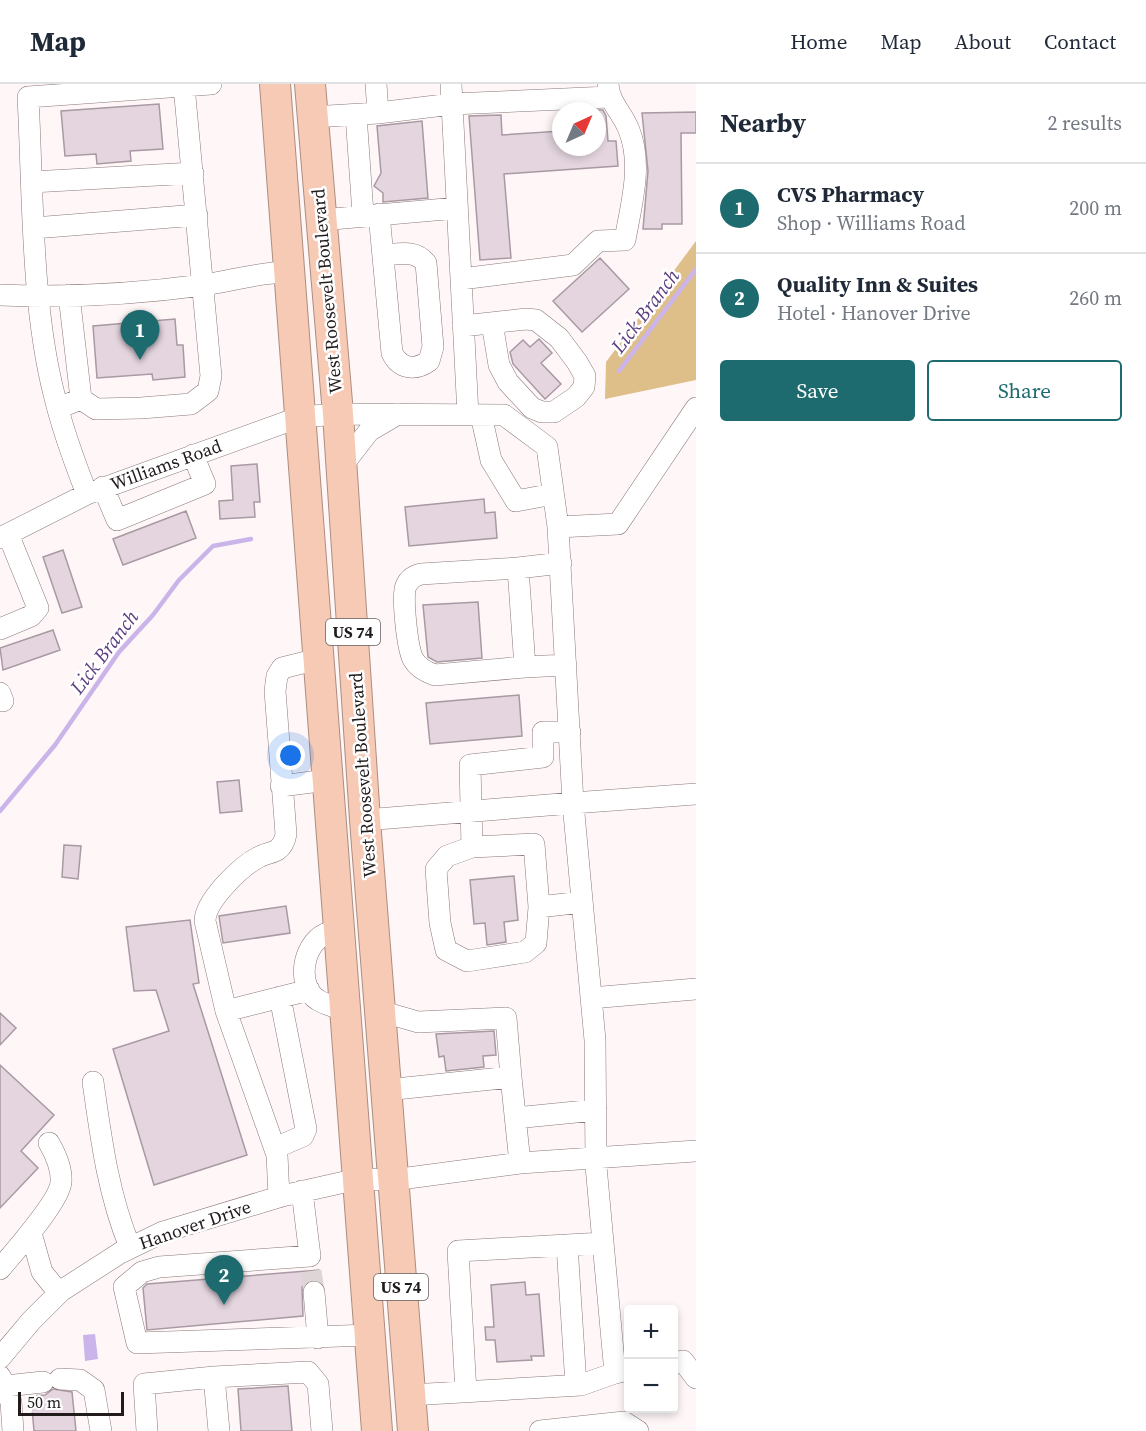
<!DOCTYPE html>
<html lang="en">
<head>
<meta charset="utf-8">
<style>
	body { margin:0; font-family:"Source Serif 4",serif; background:#f2f2f3; color:#1f2937 }
	.controls { position:absolute; right:18px; bottom:18px; display:grid; overflow:hidden; border-radius:6px; box-shadow:0 3px 9px #0003 }
	.controls button { width:54px; height:54px; display:grid; place-items:center; padding:0; border:0; border-bottom:2px solid #e0e1e3; background:#fff; color:#1f2937; font:30px sans-serif }
	.compass { position:absolute; left:552px; top:18px; width:54px; height:54px; border-radius:50%; background:#fff; box-shadow:0 3px 9px #0003; rotate:44deg }
	.scale { position:absolute; left:18px; bottom:15px; width:106px; box-sizing:border-box; padding-left:6px; border:3px solid #211b1b; border-top:0; font-size:16px; line-height:21px; white-space:nowrap; color:#211b1b; -webkit-text-stroke:4px #fff; paint-order:stroke }
	.you { position:absolute; left:291px; top:672px; width:21px; height:21px; margin:-15px; border:4px solid #fff; border-radius:50%; background:#1a73e8; box-shadow:0 0 0 9px #1a73e833 }
	.badge { display:grid; place-items:center; width:39px; height:39px; border-radius:50%; background:#1e6b6f; color:#fff; font-size:20px; font-weight:700 }
	.pin { position:absolute; translate:-50% -50px; filter:drop-shadow(0 2px 3px #0008) }
	.pin::after { content:''; position:absolute; top:32px; width:21px; height:18px; background:inherit; clip-path:polygon(0 0,100% 0,50% 100%) }
	.list { margin:0; padding:0; list-style:none }
	h2 { display:flex; justify-content:space-between; align-items:center; height:78px; margin:0; padding:0 24px; font-size:26px }
	h2 small { font-size:20px; font-weight:400; color:#747a83 }
	.list li { display:grid; grid-template-columns:39px 1fr auto; gap:18px; align-items:center; box-sizing:border-box; height:90px; padding:0 24px; border-top:2px solid #e0e1e3 }
	.list b { display:block; font-size:22px; white-space:nowrap }
	.list p { margin:0; font-size:20px; white-space:nowrap; color:#747a83 }
	.list em { font-size:20px; font-style:normal; color:#747a83 }
	.actions { display:flex; gap:12px; padding:18px 24px }
	.actions a { flex:1; padding:14px 0; border:2px solid #1e6b6f; border-radius:6px; text-align:center; font-size:21px; color:#1e6b6f }
	.actions .main { background:#1e6b6f; color:#fff }
	.map { position:relative; flex:none; width:696px; height:1347px; overflow:hidden }
	header { display:flex; align-items:center; gap:36px; box-sizing:border-box; height:84px; padding:0 30px; background:#fff; border-bottom:2px solid #e0e1e3 }
	header strong { font-size:28px }
	nav { display:flex; gap:33px; margin-inline-start:auto; font-size:21px }
	main { display:flex }
	aside { flex:1; background:#fff }
	.map>svg:first-child { display:block }
	.forest { fill:#debf8a }
	.water { fill:#cab4ea }
	.lines { fill:none; stroke-linecap:round; stroke-linejoin:round }
	.stream { stroke:#cab4ea; stroke-width:4.5 }
	.building { fill:#e4d5df; stroke:#a899a3; stroke-width:1.5 }
	.minor-tunnel { stroke:#ded6d6; stroke-width:21; stroke-dasharray:21 10; stroke-linecap:butt }
	.minor-casing { stroke:#897879; stroke-width:22 }
	.highway-casing { stroke:#ac8d7f; stroke-width:32 }
	.minor { stroke:#fff; stroke-width:21 }
	.highway { stroke:#f7cab5; stroke-width:30 }
	.labels { text-anchor:middle; stroke-width:5; stroke-linejoin:round; paint-order:stroke }
	.shield { fill:#fff; stroke:#645f5f; stroke-width:1.5 }
	.shield-label { font-size:16px; font-weight:bold; fill:#211b1b }
	.street-label { font-size:18px; fill:#211b1b; stroke:#fff }
	.water-label { font-size:20px; font-style:italic; fill:#5e4082; stroke:#fff }
</style>
</head>
<body>
<header>
<strong>Map</strong>
<nav><a>Home</a><a>Map</a><a>About</a><a>Contact</a></nav>
</header>
<main>
<div class="map">
<svg width="696" height="1347" viewBox="0 0 696 1347">
	<rect width="100%" height="100%" fill="#fff7f7"/>
	<path class="forest" d="M 696,157 L 696,296 L 605,315 L 606,278 Z"/>
	<path class="water" d="M 95,1250 L 98,1275 L 85,1277 L 83,1251 Z"/>
	<g class="lines">
		<path class="stream" d="M 619,287 L 696,185
			M 0,727 L 55,661 L 119,568 L 153,531 L 179,496 L 213,462 L 251,455"/>
	</g>
	<path class="building" d="M 159,20 L 163,65 L 130,67 L 131,77 L 97,80 L 96,70 L 65,72 L 61,27 Z
		M 603,26 L 606,32 L 608,57 L 616,57 L 618,82 L 504,90 L 511,174 L 480,176 L 469,32 L 501,31 L 502,51 L 561,47 L 561,63 L 597,63 L 597,26 Z
		M 696,28 L 696,49 L 681,49 L 682,140 L 662,140 L 662,145 L 643,145 L 648,87 L 642,29 Z
		M 422,37 L 428,114 L 383,118 L 383,109 L 374,102 L 381,89 L 377,42 Z
		M 600,174 L 629,205 L 582,248 L 553,217 Z
		M 175,235 L 177,261 L 183,261 L 185,293 L 153,296 L 152,290 L 97,294 L 93,242 Z
		M 539,255 L 552,269 L 541,279 L 561,300 L 545,315 L 513,280 L 510,268 L 523,256 L 530,263 Z
		M 257,380 L 260,418 L 254,418 L 255,433 L 220,435 L 219,417 L 233,416 L 231,382 Z
		M 484,415 L 485,429 L 495,428 L 497,454 L 409,462 L 405,423 Z
		M 186,427 L 196,454 L 123,481 L 113,455 Z
		M 63,466 L 82,523 L 62,529 L 43,473 Z
		M 478,518 L 482,574 L 437,578 L 428,573 L 423,521 Z
		M 53,546 L 60,566 L 3,586 L 0,564 Z
		M 519,611 L 522,652 L 430,660 L 426,619 Z
		M 239,696 L 242,727 L 220,729 L 217,698 Z
		M 64,761 L 81,762 L 78,795 L 62,793 Z
		M 514,792 L 518,836 L 504,838 L 506,858 L 487,861 L 485,839 L 474,840 L 470,796 Z
		M 286,822 L 290,849 L 223,859 L 219,832 Z
		M 190,836 L 199,899 L 193,900 L 247,1071 L 154,1101 L 113,965 L 169,947 L 156,906 L 134,907 L 126,843 Z
		M 0,929 L 16,944 L 0,961 Z
		M 494,947 L 496,971 L 483,972 L 484,983 L 446,987 L 444,972 L 439,973 L 436,950 Z
		M 0,981 L 54,1031 L 21,1067 L 38,1084 L 0,1124 Z
		M 319,1186 L 320,1197 L 312,1195 L 302,1203 L 303,1232 L 147,1246 L 143,1204 L 147,1200 Z
		M 525,1198 L 526,1211 L 539,1210 L 544,1272 L 531,1272 L 532,1276 L 497,1278 L 495,1256 L 486,1256 L 485,1243 L 494,1243 L 491,1201 Z
		M 288,1302 L 292,1347 L 241,1347 L 238,1305 Z
		M 53,1305 L 72,1308 L 76,1347 L 34,1347 L 31,1312 L 45,1311 Z"/>
	<g class="lines">
		<path class="minor-tunnel" d="M 311,1187 L 314,1208"/>
		<defs>
			<path id="minor" d="M 451,0 L 468,331
				M 378,29 L 452,20 L 609,13
				M 356,31 L 363,130
				M 312,33 L 378,29 L 376,0
				M 32,98 L 193,89
				M 379,130 L 392,269 C 400,285 415,287 429,277 L 433,263 L 426,179 C 415,165 399,170 383,171
				M 321,136 L 457,124
				M 34,144 L 197,131
				M 461,195 L 573,181 L 598,157 L 625,156 C 631,121 643,81 629,46 C 622,28 609,19 608,0
				M 0,211 C 67,214 136,210 203,201 C 232,197 259,188 289,188
				M 69,211 L 81,315
				M 463,242 L 526,235 L 536,236 L 559,254 L 577,278 L 585,292 L 584,303 L 576,313 L 554,328 L 542,328 L 532,324 L 508,298 L 499,281 L 492,239
				M 58,324 L 81,315 L 96,325 L 141,324 L 191,320 L 208,307 L 211,292 L 184,2
				M 481,331 L 491,376 L 516,417 L 553,410
				M 342,382 L 369,347 L 398,330
				M 103,403 L 117,436 L 205,400 L 193,371
				M 87,410 C 74,377 62,344 54,310 C 31,220 33,107 28,13 L 211,0
				M 558,443 L 573,719 L 696,710
				M 0,454 L 87,410 L 300,333 L 338,330 L 504,331 L 547,363 L 558,443 L 618,440 L 696,324
				M 561,479 L 518,484 L 525,583 L 566,581
				M 518,484 L 421,490 C 413,492 407,497 405,505 C 403,519 407,563 413,575 C 418,584 426,588 435,591 L 525,583
				M 0,545 L 31,532 L 38,524 L 8,450
				M 0,609 L 3,617
				M 570,648 L 543,648 L 543,673 L 470,681 L 472,763 L 534,760 L 539,823 L 582,818
				M 281,702 L 327,696
				M 365,736 L 573,719 L 595,956 L 596,1082 L 615,1289 L 628,1286
				M 472,763 L 447,772 L 436,785 L 440,839 L 446,866 L 467,877 L 525,868 L 536,859 L 539,823
				M 339,848 C 335,848 329,849 325,850 C 302,861 296,903 318,916 C 326,921 337,923 345,927
				M 591,914 L 696,905
				M 226,927 L 205,837 C 205,817 241,782 259,773 C 264,770 272,769 277,766 C 283,762 285,756 286,750 L 275,607 L 277,592 L 282,584 L 318,575
				M 380,927 L 418,938 L 506,934 L 511,993
				M 93,998 C 101,1054 108,1110 130,1163
				M 386,1006 L 511,993 L 520,1079 L 696,1067
				M 515,1034 L 596,1026
				M 275,1064 L 303,1052 L 306,1045 L 280,913
				M 302,1107 L 310,1172 L 159,1183 L 142,1188 L 124,1203 L 137,1259 L 370,1251
				M 279,1113 L 277,1071 L 226,927 L 309,906
				M 31,1149 L 42,1188 L 59,1209
				M 567,1161 L 576,1301
				M 0,1185 C 13,1169 60,1117 61,1098 C 62,1084 56,1071 49,1059
				M 314,1208 L 318,1254
				M 0,1274 L 31,1237 L 61,1207 L 120,1169 L 163,1148 L 282,1112 L 358,1095 L 393,1096 L 520,1079
				M 674,1279 L 683,1277 L 696,1294
				M 0,1292 L 11,1318 L 13,1347
				M 214,1293 L 308,1288 L 318,1300 L 322,1347
				M 60,1295 L 80,1296 L 94,1306 L 101,1347
				M 6,1302 L 43,1298
				M 466,1308 L 458,1167 L 603,1159
				M 410,1311 L 581,1301 L 615,1289
				M 147,1347 L 144,1300 L 214,1293 L 219,1347
				M 540,1347 L 624,1338 L 638,1347"/>
			<path id="highway" d="M 275,0 L 377,1347
				M 310,0 L 338,330 L 365,736 L 413,1347"/>
		</defs>
		<use href="#minor" class="minor-casing"/>
		<use href="#highway" class="highway-casing"/>
		<use href="#minor" class="minor"/>
		<use href="#highway" class="highway"/>
	</g>
	<g class="labels">
		<g class="shield">
			<rect x="326" y="535" width="54" height="26" rx="4.5"/>
			<rect x="374" y="1190" width="54" height="26" rx="4.5"/>
		</g>
		<g class="shield-label">
			<text x="353" y="554">US 74</text>
			<text x="401" y="1209">US 74</text>
		</g>
		<g class="street-label">
			<text transform="translate(327 207) rotate(-95)" y="6">West Roosevelt Boulevard</text>
			<text transform="translate(166 381) rotate(-20)" y="6">Williams Road</text>
			<text transform="translate(363 691) rotate(-94)" y="6">West Roosevelt Boulevard</text>
			<text transform="translate(195 1141) rotate(-19)" y="6">Hanover Drive</text>
		</g>
		<g class="water-label">
			<text transform="translate(645 227) rotate(-53)" y="7">Lick Branch</text>
			<text transform="translate(104 568) rotate(-53)" y="7">Lick Branch</text>
		</g>
	</g>
</svg>
<div class="controls">
<button>+</button>
<button>−</button>
</div>
<svg class="compass" viewBox="-18 -18 36 36"><path d="M0-13l5 13h-10z" fill="#e53935"/><path d="M0 13l5-13h-10z" fill="#747a83"/></svg>
<div class="scale">50 m</div>
<div class="you"></div>
<div class="pin badge" style="left:140px;top:276px">1</div>
<div class="pin badge" style="left:224px;top:1221px">2</div>
</div>
<aside>
<h2>Nearby<small>2 results</small></h2>
<ul class="list">
<li><span class="badge">1</span><div><b>CVS Pharmacy</b><p>Shop · Williams Road</p></div><em>200 m</em></li>
<li><span class="badge">2</span><div><b>Quality Inn &amp; Suites</b><p>Hotel · Hanover Drive</p></div><em>260 m</em></li>
</ul>
<div class="actions"><a class="main">Save</a><a>Share</a></div>
</aside>
</main>
</body>
</html>
